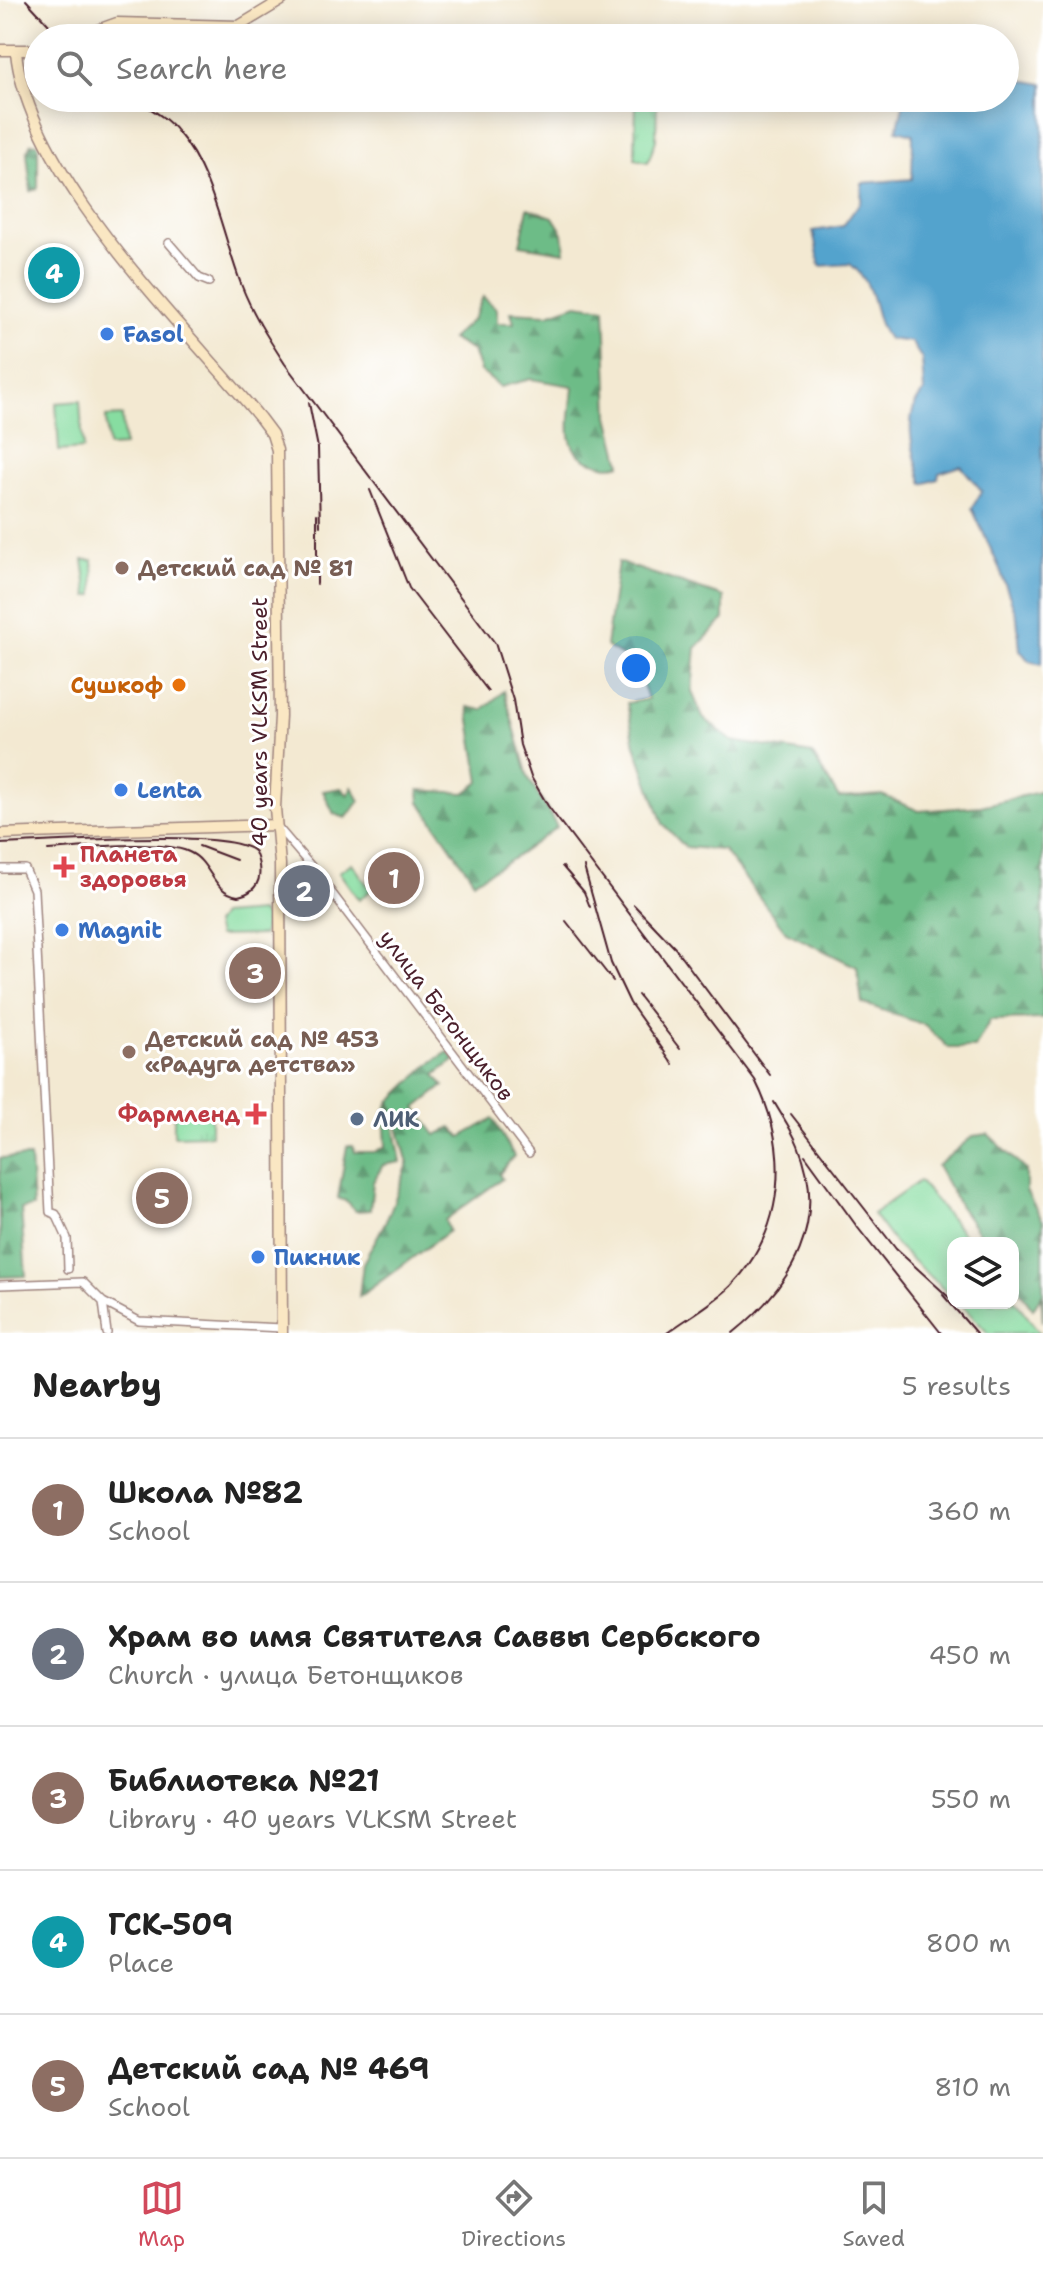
<!DOCTYPE html>
<html lang="en">
<head>
<meta charset="utf-8">
<style>
	body { margin:0; font-family:"Shantell Sans",sans-serif; background:#f2f2f2; color:#222 }
	.controls { position:absolute; right:24px; bottom:24px; display:grid; overflow:hidden; border-radius:16px; box-shadow:0 4px 20px #0003 }
	.controls button { width:72px; height:72px; display:grid; place-items:center; padding:0; border:0; border-bottom:2px solid #e0e0e0; background:#fff; color:#222; font:40px sans-serif }
	.you { position:absolute; left:636px; top:668px; width:28px; height:28px; margin:-20px; border:6px solid #fff; border-radius:50%; background:#1a73e8; box-shadow:0 0 0 12px #1a73e833 }
	.badge { display:grid; place-items:center; width:52px; height:52px; border-radius:50%; background:#d1495b; color:#fff; font-size:26px; font-weight:700 }
	.pin { position:absolute; translate:-50% -50%; border:4px solid #fff; box-shadow:0 2px 8px #0006 }
	.list { margin:0; padding:0; list-style:none }
	h2 { display:flex; justify-content:space-between; align-items:center; height:104px; margin:0; padding:0 32px; font-size:34px }
	h2 small { font-size:26px; font-weight:400; color:#767676 }
	.list li { display:grid; grid-template-columns:52px 1fr auto; gap:24px; align-items:center; box-sizing:border-box; height:144px; padding:0 32px; border-top:2px solid #e0e0e0 }
	.list b { display:block; font-size:30px; white-space:nowrap }
	.list p { margin:0; font-size:26px; white-space:nowrap; color:#767676 }
	.list em { font-size:26px; font-style:normal; color:#767676 }
	.icon { flex:none; width:44px; height:44px; fill:none; stroke:currentColor; stroke-width:2; stroke-linecap:round; stroke-linejoin:round }
	.map { position:relative; flex:none; width:1043px; height:1333px; overflow:hidden }
	.search { position:absolute; background:#fff; box-shadow:0 4px 20px #0003; left:24px; right:24px; top:24px; height:88px; display:flex; align-items:center; gap:20px; box-sizing:border-box; padding:0 28px; border-radius:44px; color:#767676; font-size:30px }
	.sheet { height:824px; background:#fff }
	nav { display:flex; justify-content:space-around; align-items:center; box-sizing:border-box; height:112px; border-top:2px solid #e0e0e0; background:#fff; font-size:22px; color:#767676 }
	nav a { display:grid; justify-items:center; gap:4px }
	nav .on { color:#d1495b }
	.map>svg:first-child { display:block }
	.grass { fill:url(#grass-tufts); stroke:#687e66; stroke-width:2 }
	.forest { fill:url(#forest-firs); stroke:#5c6e59; stroke-width:2 }
	.garden { fill:#87dda1; stroke:#687e66; stroke-width:2 }
	.water { fill:#53a3cd; stroke:#4e617c; stroke-width:2 }
	.lines { fill:none; stroke-linecap:round; stroke-linejoin:round }
	.street-casing { stroke:#9e847e; stroke-width:10 }
	.secondary-casing { stroke:#9e847e; stroke-width:13 }
	.street { stroke:#fff; stroke-width:7 }
	.secondary { stroke:#fae7c3; stroke-width:10 }
	.tram { stroke:#4a1f2b; stroke-width:2 }
	.rail { stroke:#4a1f2b; stroke-width:2 }
	.shop-dot { fill:#3f7fe0; stroke:#fff; stroke-width:3 }
	.education-dot { fill:#8d6e63; stroke:#fff; stroke-width:3 }
	.food-dot { fill:#e8710a; stroke:#fff; stroke-width:3 }
	.health-dot { fill:#e0444e; stroke:#fff; stroke-width:3 }
	.service-dot { fill:#5c6f8a; stroke:#fff; stroke-width:3 }
	.labels { text-anchor:middle; stroke-width:6; stroke-linejoin:round; paint-order:stroke }
	.shop-label { font-size:22px; font-weight:bold; fill:#366cbe; stroke:#fff; text-anchor:start }
	.education-label { font-size:22px; font-weight:bold; fill:#785e54; stroke:#fff; text-anchor:start }
	.food-label { font-size:22px; font-weight:bold; fill:#c56008; stroke:#fff; text-anchor:end }
	.street-label { font-size:22px; fill:#4a1f2b; stroke:#fff }
	.health-label { font-size:22px; font-weight:bold; fill:#be3a42; stroke:#fff; text-anchor:start }
	.service-label { font-size:22px; font-weight:bold; fill:#4e5e75; stroke:#fff; text-anchor:start }
</style>
</head>
<body>
<div class="map">
<svg width="1043" height="1333" viewBox="0 0 1043 1333">
	<defs>
		<pattern id="grass-tufts" width="24" height="20" patternUnits="userSpaceOnUse" patternTransform="scale(2)"><rect width="24" height="20" fill="#87dda1"/><path d="M3 7l-1-3M5 7V3M7 7l1-3M15 17l-1-3M17 17v-4M19 17l1-3" fill="none" stroke="#76bd8b"/></pattern>
		<pattern id="forest-firs" width="22" height="20" patternUnits="userSpaceOnUse" patternTransform="scale(2)"><rect width="22" height="20" fill="#6dbc87"/><path d="M5 1l3.5 6h-7zM16 11l3.5 6h-7z" fill="#5c986f"/></pattern>
	</defs>
	<rect width="100%" height="100%" fill="#fff"/>
	<filter id="ink" filterUnits="userSpaceOnUse"><feTurbulence type="fractalNoise" baseFrequency=".0125" numOctaves="2"/><feDisplacementMap in="SourceGraphic" scale="16" xChannelSelector="R" yChannelSelector="G"/><feConvolveMatrix kernelMatrix="1 2 1 2 8 2 1 2 1" color-interpolation-filters="sRGB"/></filter>
	<filter id="wash" filterUnits="userSpaceOnUse"><feTurbulence type="fractalNoise" baseFrequency=".006" numOctaves="4" result="noise"/><feDisplacementMap in="SourceGraphic" scale="32" xChannelSelector="R" yChannelSelector="G"/><feGaussianBlur stdDeviation="1.8" result="paint"/><feColorMatrix in="noise" values="0 0 0 0 0 0 0 0 0 0 0 0 0 0 0 0 0 1.4 0 .05"/><feComposite in="paint" operator="in"/></filter>
	<g filter="url(#wash)">
		<rect width="100%" height="100%" fill="#f3e9d2"/>
		<path class="grass" d="M 636,98 L 657,98 L 656,140 L 648,162 L 635,159 Z
			M 83,560 L 93,560 L 94,595 L 88,596 Z
			M 174,1108 L 211,1108 L 211,1135 L 174,1136 Z"/>
		<path class="forest" d="M 31,143 L 38,144 L 38,188 L 31,191 L 27,152 Z
			M 528,208 L 553,217 L 563,233 L 565,252 L 520,245 Z
			M 483,297 L 497,309 L 497,323 L 514,323 L 511,312 L 548,314 L 577,304 L 605,308 L 609,416 L 621,464 C 608,468 602,465 590,461 C 559,450 572,412 573,386 L 531,379 L 500,387 L 480,371 L 473,351 L 451,339 L 473,319 Z
			M 618,562 L 724,597 L 724,619 L 696,648 L 692,692 L 703,718 L 732,741 L 812,754 L 839,798 L 882,795 L 919,811 L 981,806 L 1043,791 L 1043,1019 L 990,1020 L 975,1048 L 949,1048 L 925,1025 L 862,1003 L 857,967 L 786,932 L 723,850 L 685,847 L 663,824 L 635,745 L 627,703 L 648,699 L 636,664 L 606,646 Z
			M 504,691 L 528,777 L 557,827 L 514,858 L 474,881 L 420,802 L 419,790 L 465,793 L 480,782 L 468,707 L 482,710 Z
			M 352,787 L 360,801 L 346,818 L 334,814 L 323,791 L 341,788 L 348,795 Z
			M 448,1052 L 455,1060 L 435,1075 L 444,1086 L 416,1108 L 436,1135 L 452,1128 L 461,1137 L 493,1119 L 514,1156 L 499,1174 L 502,1179 L 445,1220 L 449,1231 L 359,1297 L 363,1263 L 388,1217 L 408,1164 L 391,1101 L 428,1065 Z
			M 390,1102 L 401,1162 L 383,1165 L 373,1182 L 370,1210 L 355,1211 L 348,1202 L 338,1198 L 347,1146 L 353,1146 L 355,1152 L 375,1152 L 386,1146 L 384,1113 Z
			M 988,1134 L 1026,1170 L 1026,1191 L 1043,1221 L 1043,1322 L 1041,1296 L 1033,1309 L 1013,1282 L 1013,1243 L 986,1243 L 959,1205 L 937,1166 L 973,1136 Z
			M 30,1157 L 33,1207 L 21,1209 L 26,1276 L 0,1277 L 0,1158 Z"/>
		<path class="garden" d="M 80,401 L 83,449 L 59,451 L 56,403 Z
			M 122,416 L 124,446 L 108,447 L 106,417 Z
			M 352,863 L 371,890 L 359,900 L 339,872 Z
			M 260,912 L 266,918 L 263,935 L 218,936 L 215,924 L 221,915 Z
			M 919,1181 L 971,1243 L 953,1243 L 953,1298 L 896,1245 L 873,1214 Z
			M 1013,1298 L 1040,1333 L 988,1333 L 960,1303 L 1013,1303 Z"/>
		<path class="water" d="M 1027,81 L 1043,84 L 1042,664 L 1029,661 L 1020,650 L 1017,617 L 998,565 L 972,508 L 982,491 L 961,466 L 939,473 L 938,479 L 923,484 C 914,456 900,416 924,392 L 922,359 L 911,342 L 888,339 C 871,317 879,286 850,264 L 820,266 L 813,231 L 843,226 L 861,201 L 862,183 L 912,179 L 913,134 L 897,130 L 905,98 L 1005,98 L 1005,82 Z"/>
	</g>
	<g filter="url(#ink)">
		<g class="lines">
			<defs>
				<path id="street" d="M 169,243 L 199,278 L 209,282
					M 276,825 L 316,872 L 529,1153
					M 0,869 L 25,869 L 34,890 L 50,1212 L 56,1214 L 67,1238 L 68,1269
					M 0,1285 L 83,1282 L 103,1302 L 139,1321 L 282,1328
					M 103,1302 L 107,1333"/>
				<path id="secondary" d="M 75,38 L 117,23 L 239,26 L 282,0
					M 0,50 L 38,50
					M 16,52 C 29,177 182,323 260,418 L 272,434 L 277,450 L 280,716 L 275,808 L 280,864 L 282,1333
					M 0,834 L 276,825"/>
			</defs>
			<use href="#street" class="street-casing"/>
			<use href="#secondary" class="secondary-casing"/>
			<use href="#street" class="street"/>
			<use href="#secondary" class="secondary"/>
			<path class="tram" d="M 0,844 C 42,843 231,827 255,852 C 263,872 262,891 238,896 C 211,892 212,862 189,852 C 160,839 83,848 48,850
				M 199,846 L 236,860"/>
			<path class="rail" d="M 26,0 L 61,38
				M 134,98 C 149,108 166,117 177,131 C 213,172 222,234 241,284 C 252,313 268,338 285,364 L 495,643 L 513,700 L 520,745 L 531,777 L 548,806 L 755,1080 C 790,1149 786,1229 731,1286 C 713,1304 687,1318 667,1333
				M 309,403 L 318,448 L 320,526
				M 370,490 L 409,588 L 488,691
				M 317,514 L 317,584
				M 562,866 L 584,892 L 590,907
				M 584,867 L 611,963 L 630,1003 L 673,1064
				M 634,905 L 675,948 L 770,1075
				M 566,921 L 613,981
				M 638,995 L 680,1049
				M 791,1114 L 896,1249 L 953,1301
				M 805,1155 L 858,1228 L 941,1333
				M 943,1295 L 976,1333
				M 733,1333 C 793,1285 829,1222 798,1145 C 792,1130 782,1116 774,1102"/>
		</g>
	</g>
	<g class="shop-dot">
		<circle cx="107" cy="334" r="8"/>
		<circle cx="121" cy="790" r="8"/>
		<circle cx="62" cy="930" r="8"/>
		<circle cx="258" cy="1257" r="8"/>
	</g>
	<g class="education-dot">
		<circle cx="122" cy="568" r="8"/>
		<circle cx="129" cy="1052" r="8"/>
	</g>
	<circle class="food-dot" cx="179" cy="685" r="8"/>
	<g class="health-dot">
		<path d="M60 855h8v8h8v8h-8v8h-8v-8h-8v-8h8z"/>
		<path d="M252 1102h8v8h8v8h-8v8h-8v-8h-8v-8h8z"/>
	</g>
	<circle class="service-dot" cx="357" cy="1119" r="8"/>
	<g class="labels">
		<g class="shop-label">
			<text x="123" y="342">Fasol</text>
			<text x="137" y="798">Lenta</text>
			<text x="78" y="938">Magnit</text>
			<text x="274" y="1265">Пикник</text>
		</g>
		<g class="education-label">
			<text x="138" y="576">Детский сад № 81</text>
			<text x="145" y="1047">Детский сад № 453<tspan x="145" dy="25">«Радуга детства»</tspan></text>
		</g>
		<g class="food-label">
			<text x="163" y="693">Сушкоф</text>
		</g>
		<g class="street-label">
			<text transform="translate(259 722) rotate(-90)" y="8">40 years VLKSM Street</text>
			<text transform="translate(447 1015) rotate(53)" y="8">улица Бетонщиков</text>
		</g>
		<g class="health-label">
			<text x="80" y="862">Планета<tspan x="80" dy="25">здоровья</tspan></text>
			<text x="240" y="1122" text-anchor="end">Фармленд</text>
		</g>
		<g class="service-label">
			<text x="373" y="1127">ЛИК</text>
		</g>
	</g>
</svg>
<div class="controls">
<button><svg class="icon" aria-label="layers" viewBox="0 0 24 24"><path d="M12 4l9 5-9 5-9-5zM3 14l9 5 9-5"/></svg></button>
</div>
<div class="you"></div>
<div class="pin badge" style="left:394px;top:878px;background:#8d6e63">1</div>
<div class="pin badge" style="left:304px;top:891px;background:#6b7280">2</div>
<div class="pin badge" style="left:255px;top:973px;background:#8d6e63">3</div>
<div class="pin badge" style="left:54px;top:273px;background:#0f9aa8">4</div>
<div class="pin badge" style="left:162px;top:1198px;background:#8d6e63">5</div>
<div class="search"><svg class="icon" aria-label="search" viewBox="0 0 24 24"><circle cx="10" cy="10" r="6"/><path d="M15 15l6 6"/></svg>Search here</div>
</div>
<section class="sheet">
<h2>Nearby<small>5 results</small></h2>
<ul class="list">
<li><span class="badge" style="background:#8d6e63">1</span><div><b>Школа №82</b><p>School</p></div><em>360 m</em></li>
<li><span class="badge" style="background:#6b7280">2</span><div><b>Храм во имя Святителя Саввы Сербского</b><p>Church · улица Бетонщиков</p></div><em>450 m</em></li>
<li><span class="badge" style="background:#8d6e63">3</span><div><b>Библиотека №21</b><p>Library · 40 years VLKSM Street</p></div><em>550 m</em></li>
<li><span class="badge" style="background:#0f9aa8">4</span><div><b>ГСК-509</b><p>Place</p></div><em>800 m</em></li>
<li><span class="badge" style="background:#8d6e63">5</span><div><b>Детский сад № 469</b><p>School</p></div><em>810 m</em></li>
</ul>
</section>
<nav>
<a class="on"><svg class="icon" aria-label="map" viewBox="0 0 24 24"><path d="M3 6l6-2 6 2 6-2v14l-6 2-6-2-6 2zM9 4v14M15 6v14"/></svg>Map</a>
<a><svg class="icon" aria-label="directions" viewBox="0 0 24 24"><path d="M12 3l9 9-9 9-9-9zM9 14v-3h6M13 9l2 2-2 2"/></svg>Directions</a>
<a><svg class="icon" aria-label="saved" viewBox="0 0 24 24"><path d="M7 4h10v16l-5-4-5 4z"/></svg>Saved</a>
</nav>
</body>
</html>
